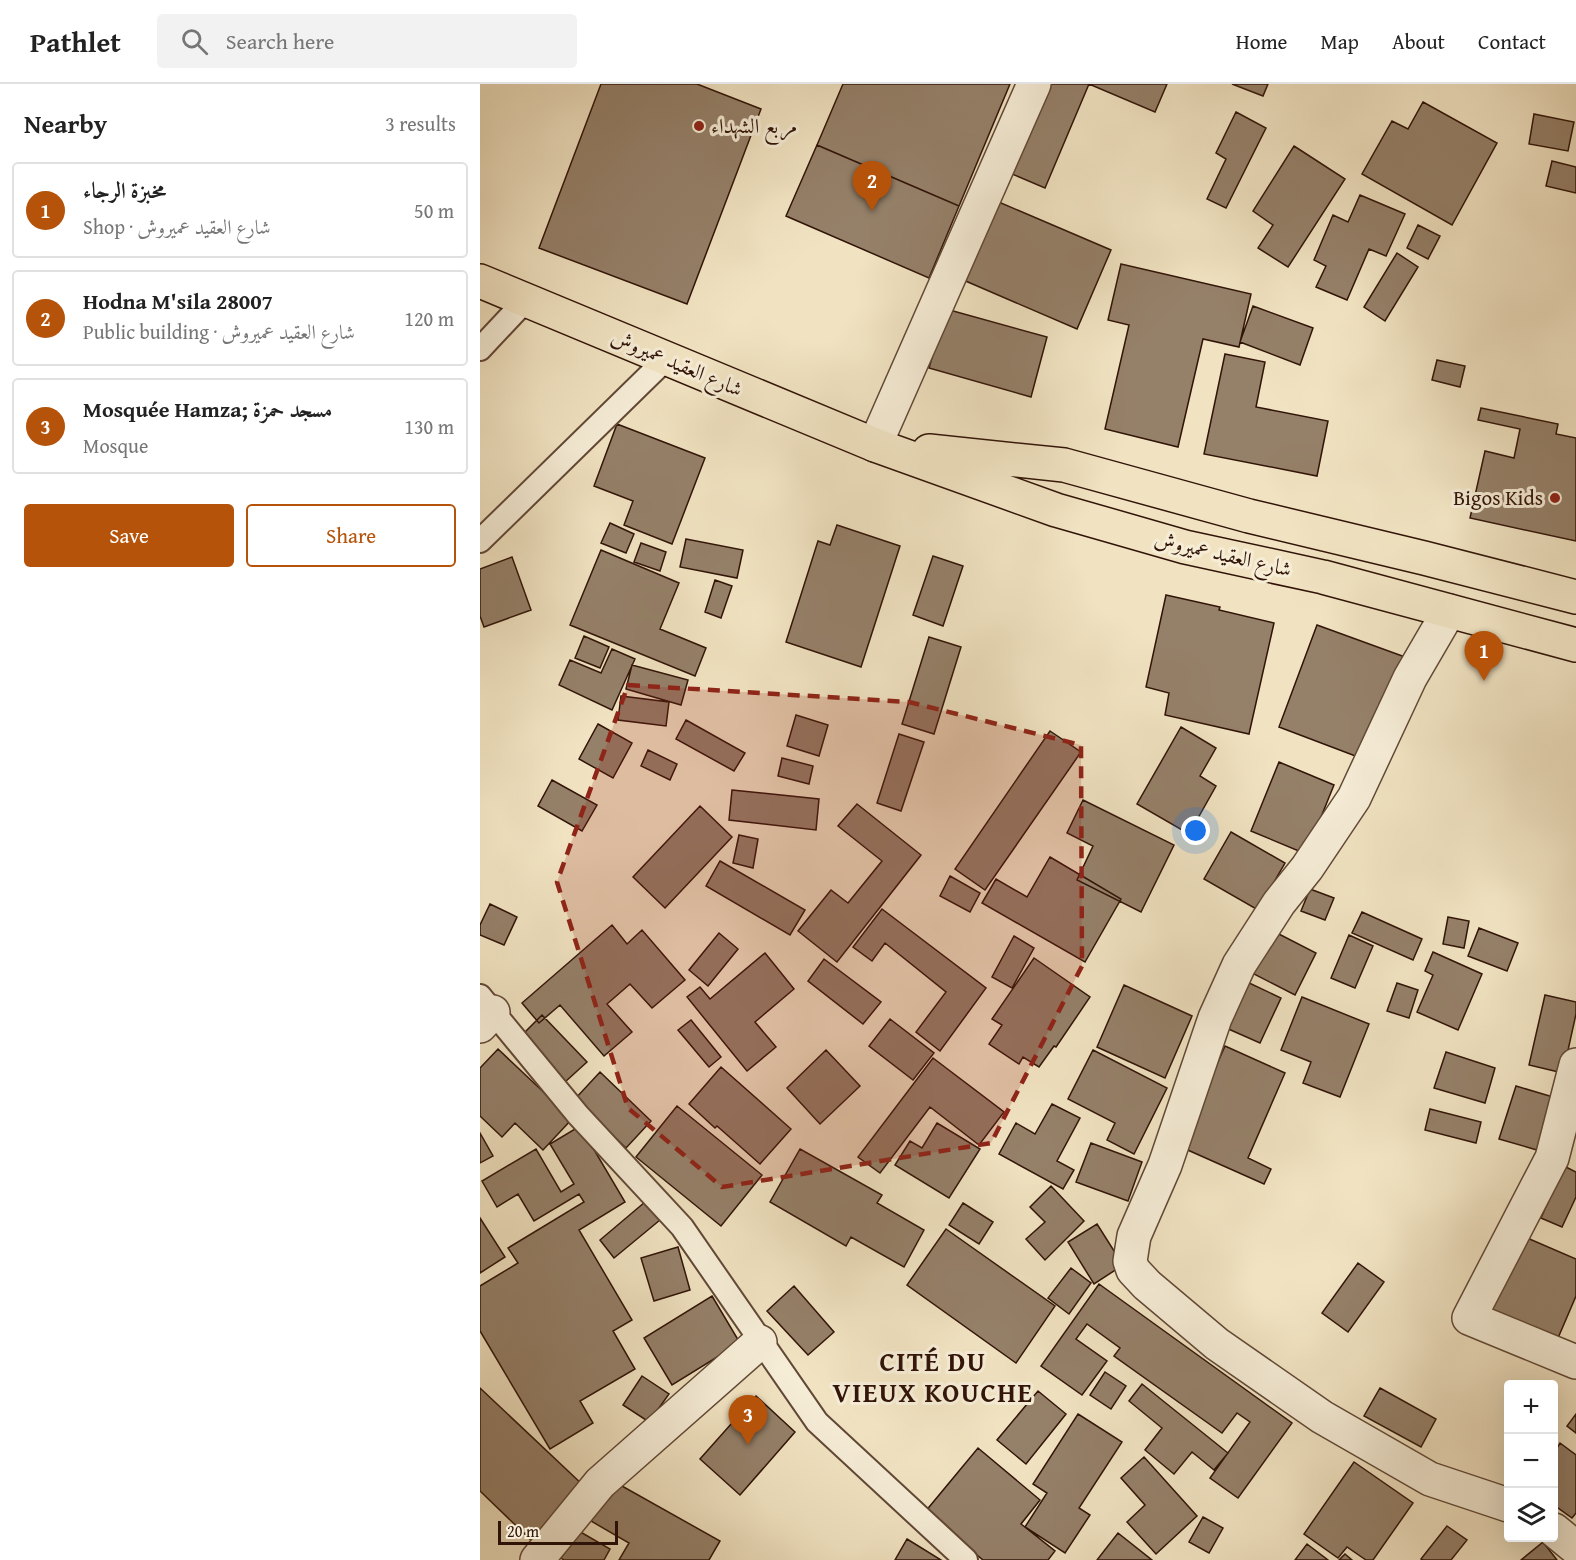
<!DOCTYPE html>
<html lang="en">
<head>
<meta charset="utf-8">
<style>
	body { margin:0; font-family:"Gentium Book Plus",Amiri,serif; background:#f2f2f2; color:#222 }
	.controls { position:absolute; right:18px; bottom:18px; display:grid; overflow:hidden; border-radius:6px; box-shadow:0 6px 24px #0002 }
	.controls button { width:54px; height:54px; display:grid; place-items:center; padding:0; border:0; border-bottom:2px solid #e0e0e0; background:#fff; color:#222; font:30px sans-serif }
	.scale { position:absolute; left:18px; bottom:15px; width:120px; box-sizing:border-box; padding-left:6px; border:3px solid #311408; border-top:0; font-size:16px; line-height:21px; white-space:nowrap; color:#311408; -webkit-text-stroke:4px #f6edd7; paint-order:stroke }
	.you { position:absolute; left:716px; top:747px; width:21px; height:21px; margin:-15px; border:4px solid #fff; border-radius:50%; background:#1a73e8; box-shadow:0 0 0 9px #1a73e833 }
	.badge { display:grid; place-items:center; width:39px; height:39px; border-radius:50%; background:#b45309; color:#fff; font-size:20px; font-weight:700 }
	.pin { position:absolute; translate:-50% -50px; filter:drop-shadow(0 2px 3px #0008) }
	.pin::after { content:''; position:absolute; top:32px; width:21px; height:18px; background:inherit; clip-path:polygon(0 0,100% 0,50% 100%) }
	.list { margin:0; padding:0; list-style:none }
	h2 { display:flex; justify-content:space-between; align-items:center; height:78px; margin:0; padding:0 24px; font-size:26px }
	h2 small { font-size:20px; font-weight:400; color:#767676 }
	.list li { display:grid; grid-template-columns:39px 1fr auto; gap:18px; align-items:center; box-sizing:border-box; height:96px; margin:0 12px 12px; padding:0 12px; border:2px solid #e0e0e0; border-radius:6px }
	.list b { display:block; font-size:22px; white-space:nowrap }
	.list p { margin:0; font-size:20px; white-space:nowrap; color:#767676 }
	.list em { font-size:20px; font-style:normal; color:#767676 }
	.actions { display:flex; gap:12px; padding:18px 24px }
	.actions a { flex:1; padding:14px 0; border:2px solid #b45309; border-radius:6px; text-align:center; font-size:21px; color:#b45309 }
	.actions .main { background:#b45309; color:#fff }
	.icon { flex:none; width:33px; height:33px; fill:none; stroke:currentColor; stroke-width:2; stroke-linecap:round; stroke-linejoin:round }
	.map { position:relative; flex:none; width:1096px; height:1476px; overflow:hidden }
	header { display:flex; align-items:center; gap:36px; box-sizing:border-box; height:84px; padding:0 30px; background:#fff; border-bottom:2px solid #e0e0e0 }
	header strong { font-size:28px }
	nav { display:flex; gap:33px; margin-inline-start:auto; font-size:21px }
	.search { width:420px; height:54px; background:#f2f2f2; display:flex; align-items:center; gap:15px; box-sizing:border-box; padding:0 21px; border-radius:6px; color:#767676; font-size:22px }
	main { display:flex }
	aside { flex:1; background:#fff }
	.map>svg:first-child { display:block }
	.building { fill:#958069; stroke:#311408; stroke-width:1.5 }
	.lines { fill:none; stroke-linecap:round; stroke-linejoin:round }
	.lane-casing { stroke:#614836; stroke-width:26 }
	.street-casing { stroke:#614836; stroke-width:36 }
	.primary-casing { stroke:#311408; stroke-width:36 }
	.lane { stroke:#f6edd7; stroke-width:22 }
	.street { stroke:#f6edd7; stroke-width:33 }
	.primary { stroke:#f1e3c2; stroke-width:33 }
	.marked { fill:#8f2418; fill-opacity:0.2; stroke:#8f2418; stroke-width:4.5; stroke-dasharray:12 8; stroke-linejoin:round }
	.poi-dot { fill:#8f2418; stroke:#f6edd7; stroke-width:2 }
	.labels { text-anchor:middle; stroke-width:6; stroke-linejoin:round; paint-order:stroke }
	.poi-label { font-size:21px; fill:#311408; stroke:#f6edd7; text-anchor:start }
	.street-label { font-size:21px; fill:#311408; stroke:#f6edd7 }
	.district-label { font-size:27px; font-weight:bold; letter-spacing:1.5px; fill:#311408; stroke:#f6edd7 }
</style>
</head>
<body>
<header>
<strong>Pathlet</strong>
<div class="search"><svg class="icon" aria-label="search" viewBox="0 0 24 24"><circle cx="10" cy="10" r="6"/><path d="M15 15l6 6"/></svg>Search here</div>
<nav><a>Home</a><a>Map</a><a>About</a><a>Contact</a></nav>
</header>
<main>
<aside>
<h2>Nearby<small>3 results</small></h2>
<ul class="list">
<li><span class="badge">1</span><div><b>مخبزة الرجاء</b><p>Shop · شارع العقيد عميروش</p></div><em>50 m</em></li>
<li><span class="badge">2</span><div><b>Hodna M'sila 28007</b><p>Public building · شارع العقيد عميروش</p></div><em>120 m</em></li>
<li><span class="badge">3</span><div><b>Mosquée Hamza; مسجد حمزة</b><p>Mosque</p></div><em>130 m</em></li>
</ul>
<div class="actions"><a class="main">Save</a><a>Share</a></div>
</aside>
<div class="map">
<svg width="1096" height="1476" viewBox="0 0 1096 1476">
	<rect width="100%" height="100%" fill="#f1e3c2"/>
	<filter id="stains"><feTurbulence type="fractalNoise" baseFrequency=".00333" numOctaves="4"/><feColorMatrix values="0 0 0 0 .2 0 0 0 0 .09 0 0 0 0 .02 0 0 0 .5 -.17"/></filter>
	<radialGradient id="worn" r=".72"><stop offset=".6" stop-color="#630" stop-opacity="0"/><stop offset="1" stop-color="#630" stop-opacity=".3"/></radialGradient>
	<path class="building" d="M 121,0 L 217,0 L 281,25 L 207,220 L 59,164 Z
		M 363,0 L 530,0 L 479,122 L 337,61 Z
		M 562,0 L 687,0 L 675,28 L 609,0 L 565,104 L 525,87 Z
		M 752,0 L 788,0 L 783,12 Z
		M 943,18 L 1017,59 L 972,141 L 882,90 L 912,37 L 928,45 Z
		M 756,28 L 786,44 L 746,124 L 727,115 L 746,75 L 736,69 Z
		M 1054,30 L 1094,38 L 1088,67 L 1049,60 Z
		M 337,61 L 479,122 L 449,194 L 306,132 Z
		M 814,62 L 865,95 L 808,183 L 778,164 L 793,141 L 773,127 Z
		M 1072,77 L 1096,83 L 1096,109 L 1066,102 Z
		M 880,111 L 925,130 L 906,172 L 889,165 L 867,216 L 836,203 L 846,182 L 834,176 L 853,131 L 868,138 Z
		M 514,116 L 631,166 L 597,245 L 481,195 Z
		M 938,141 L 960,152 L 948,175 L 927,164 Z
		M 917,169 L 938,183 L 905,237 L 884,223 Z
		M 641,180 L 771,210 L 759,263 L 723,255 L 698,363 L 625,345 L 649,241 L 628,236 Z
		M 773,222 L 833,244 L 820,281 L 760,258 Z
		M 466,225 L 567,253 L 551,313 L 449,284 Z
		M 745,270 L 785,278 L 776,323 L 848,337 L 837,392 L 724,370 Z
		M 957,276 L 985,282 L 980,303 L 952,296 Z
		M 1001,324 L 1078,340 L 1076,350 L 1096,354 L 1096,457 L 990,434 L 1005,367 L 1034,374 L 1040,345 L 998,336 Z
		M 137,340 L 225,374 L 192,460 L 144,441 L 153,417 L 114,402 Z
		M 130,439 L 154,450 L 146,469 L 121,459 Z
		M 357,441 L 420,462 L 381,583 L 306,558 L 338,457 L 350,461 Z
		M 206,455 L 263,466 L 257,494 L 200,483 Z
		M 161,459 L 186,468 L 180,487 L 154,478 Z
		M 121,466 L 199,499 L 180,545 L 226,564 L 215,592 L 90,541 Z
		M 453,472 L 483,482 L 463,542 L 433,531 Z
		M 32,473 L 51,526 L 4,543 L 0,532 L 0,485 Z
		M 235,496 L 252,502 L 241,534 L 225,528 Z
		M 686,511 L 740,523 L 739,526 L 794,539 L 769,650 L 685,631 L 689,609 L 666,603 Z
		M 837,541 L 925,573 L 886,676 L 799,643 Z
		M 104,552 L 129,563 L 120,584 L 95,574 Z
		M 449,553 L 481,563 L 454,650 L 422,640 Z
		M 132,565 L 155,575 L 132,626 L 79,601 L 90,576 L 121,589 Z
		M 152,581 L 208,596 L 201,621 L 146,605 Z
		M 141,612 L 189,618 L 186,642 L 138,636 Z
		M 316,631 L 348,641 L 339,672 L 307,662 Z
		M 206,636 L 265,669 L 254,687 L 196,655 Z
		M 118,640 L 152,659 L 133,694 L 99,675 Z
		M 701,643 L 736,664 L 720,692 L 736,702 L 709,750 L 657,720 Z
		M 570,647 L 601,668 L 505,806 L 475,785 Z
		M 419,650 L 444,658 L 421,727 L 397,719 Z
		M 168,666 L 197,680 L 190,696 L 161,682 Z
		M 302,674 L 333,682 L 329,700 L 298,692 Z
		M 799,678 L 854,701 L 826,770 L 771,747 Z
		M 72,696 L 117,721 L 102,747 L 58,722 Z
		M 252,706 L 339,715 L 336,746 L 249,736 Z
		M 603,716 L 694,761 L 661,828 L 597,796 L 613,762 L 587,749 Z
		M 377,720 L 441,771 L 357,878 L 318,847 L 351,806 L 368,819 L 402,777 L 358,742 Z
		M 220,722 L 252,753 L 185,824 L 153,793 Z
		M 751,748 L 805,779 L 778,826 L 724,795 Z
		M 259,751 L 278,755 L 273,784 L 253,779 Z
		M 570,773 L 641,815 L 605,878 L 502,819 L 516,795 L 547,813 Z
		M 240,777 L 325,826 L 310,851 L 226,802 Z
		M 470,792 L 500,809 L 490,828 L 460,812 Z
		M 830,805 L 854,814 L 845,836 L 821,827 Z
		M 10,820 L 37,833 L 24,861 L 0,851 L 0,841 Z
		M 402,825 L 506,904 L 460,967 L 436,948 L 466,908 L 405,859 L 392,877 L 373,863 Z
		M 882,828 L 942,855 L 933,876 L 872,849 Z
		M 968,833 L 989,837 L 984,864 L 963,860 Z
		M 132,841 L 147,860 L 162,846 L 205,896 L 172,924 L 150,900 L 127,920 L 152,948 L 124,972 L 80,921 L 59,939 L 42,919 Z
		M 999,844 L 1038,859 L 1027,887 L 988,872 Z
		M 793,847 L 836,869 L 815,911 L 772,889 Z
		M 239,849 L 258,865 L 228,902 L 209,886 Z
		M 869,851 L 893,862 L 875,904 L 851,894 Z
		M 534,852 L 554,864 L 532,904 L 512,893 Z
		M 953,868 L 1002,890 L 978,946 L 937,928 L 953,891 L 945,887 Z
		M 285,869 L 314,905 L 275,938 L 296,963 L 267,987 L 207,913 L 220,903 L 230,915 Z
		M 554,874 L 610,913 L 576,963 L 574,962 L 559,983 L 543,973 L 539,980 L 509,960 L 522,941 L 512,935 Z
		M 344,875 L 401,918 L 383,940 L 328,897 Z
		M 765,897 L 801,914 L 780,959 L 744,943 Z
		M 917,899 L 938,906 L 929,934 L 907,927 Z
		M 644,901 L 712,932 L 685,994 L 617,963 Z
		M 1065,911 L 1096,918 L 1096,930 L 1083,989 L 1049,981 Z
		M 822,913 L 889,940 L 860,1013 L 823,999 L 831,978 L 801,966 Z
		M 62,931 L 107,978 L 85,998 L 41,952 Z
		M 410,935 L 454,969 L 433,996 L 389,962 Z
		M 211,936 L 241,973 L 229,983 L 198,946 Z
		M 745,962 L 805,989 L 768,1074 L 791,1085 L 784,1100 L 701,1063 Z
		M 18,965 L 92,1035 L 63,1066 L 35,1039 L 22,1053 L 0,1032 L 0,984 Z
		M 346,966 L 380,1002 L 340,1040 L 307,1004 Z
		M 613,966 L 687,1004 L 654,1070 L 627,1056 L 635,1039 L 588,1015 Z
		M 966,968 L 1015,984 L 1005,1019 L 954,1004 Z
		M 453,974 L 524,1028 L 499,1061 L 450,1023 L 400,1089 L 378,1073 Z
		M 241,983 L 311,1045 L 280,1080 L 237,1042 L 235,1044 L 209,1020 Z
		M 120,988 L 171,1037 L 146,1064 L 95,1015 Z
		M 1036,1002 L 1073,1013 L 1057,1066 L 1019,1055 Z
		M 572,1020 L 600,1034 L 577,1077 L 594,1086 L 583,1105 L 519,1070 L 536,1039 L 555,1050 Z
		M 197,1022 L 282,1091 L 241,1142 L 156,1073 Z
		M 950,1025 L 1001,1038 L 996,1059 L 945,1046 Z
		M 457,1039 L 500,1065 L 469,1114 L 415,1081 L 430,1057 L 442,1064 Z
		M 100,1042 L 145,1118 L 99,1146 L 152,1236 L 133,1247 L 155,1285 L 100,1317 L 113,1339 L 70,1365 L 0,1247 L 0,1202 L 38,1179 L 28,1164 L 104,1118 L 99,1110 L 54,1137 L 38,1110 L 17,1123 L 2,1097 L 56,1065 L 81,1108 L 94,1100 L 70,1060 Z
		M 0,1049 L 13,1072 L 0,1079 Z
		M 611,1059 L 662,1078 L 648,1117 L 596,1098 Z
		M 320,1065 L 402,1111 L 397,1119 L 444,1146 L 424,1183 L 371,1153 L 366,1162 L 290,1118 Z
		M 1084,1082 L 1096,1088 L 1096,1113 L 1082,1143 L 1061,1134 Z
		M 571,1102 L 604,1137 L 565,1176 L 546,1155 L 565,1138 L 550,1123 Z
		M 165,1118 L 180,1136 L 134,1174 L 120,1156 Z
		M 483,1119 L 513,1138 L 499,1160 L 469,1141 Z
		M 0,1134 L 25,1173 L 0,1189 Z
		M 617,1140 L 643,1181 L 614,1200 L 588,1158 Z
		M 466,1145 L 575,1222 L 536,1279 L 427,1201 Z
		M 1038,1150 L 1096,1175 L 1096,1212 L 1075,1261 L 1003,1229 Z
		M 198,1163 L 210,1206 L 174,1217 L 161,1174 Z
		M 878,1179 L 904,1198 L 868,1248 L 842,1229 Z
		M 591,1184 L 611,1199 L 589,1230 L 568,1214 Z
		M 619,1200 L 812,1339 L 758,1414 L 730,1394 L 770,1338 L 757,1329 L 742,1349 L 634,1272 L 640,1264 L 607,1240 L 596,1255 L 627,1277 L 602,1311 L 561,1282 Z
		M 314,1202 L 354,1248 L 328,1271 L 287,1227 Z
		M 232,1212 L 260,1259 L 192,1301 L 164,1254 Z
		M 625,1288 L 646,1302 L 631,1325 L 610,1311 Z
		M 162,1292 L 189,1310 L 169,1338 L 143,1321 Z
		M 662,1300 L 748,1369 L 734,1386 L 712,1368 L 694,1390 L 665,1366 L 682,1344 L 649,1317 Z
		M 0,1304 L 105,1403 L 53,1458 L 0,1407 Z
		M 900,1304 L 956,1335 L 941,1363 L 884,1332 Z
		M 558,1307 L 586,1330 L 546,1380 L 517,1356 Z
		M 276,1312 L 315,1348 L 260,1411 L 220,1375 Z
		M 598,1330 L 642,1358 L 599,1424 L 610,1431 L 585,1469 L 545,1443 L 567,1409 L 553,1400 Z
		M 1096,1330 L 1096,1349 L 1087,1342 Z
		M 1080,1359 L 1096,1371 L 1096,1429 L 1092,1434 L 1074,1421 L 1074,1369 Z
		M 498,1364 L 560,1416 L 541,1440 L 575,1467 L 568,1476 L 503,1476 L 445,1428 Z
		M 664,1373 L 717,1432 L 676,1470 L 647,1438 L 665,1421 L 641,1394 Z
		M 874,1378 L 933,1419 L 893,1476 L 886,1476 L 867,1463 L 858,1474 L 824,1450 Z
		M 133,1397 L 240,1457 L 229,1476 L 139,1476 L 149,1459 L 111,1437 Z
		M 723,1433 L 743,1444 L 729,1469 L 709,1458 Z
		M 967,1442 L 987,1456 L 971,1476 L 943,1476 L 941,1475 Z
		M 97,1446 L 130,1465 L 124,1476 L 84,1476 L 81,1474 Z
		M 638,1449 L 672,1476 L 617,1476 Z
		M 427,1455 L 461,1476 L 415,1476 Z
		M 1063,1458 L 1077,1476 L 1041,1476 Z
		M 827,1460 L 848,1476 L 815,1476 Z
		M 865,1470 L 872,1476 L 859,1476 Z"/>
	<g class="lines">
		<defs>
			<path id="lane" d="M 0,265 L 46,216
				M 0,457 L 186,275
				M 0,912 L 98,1031 L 202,1143 L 337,1338 L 486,1476"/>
			<path id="street" d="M 395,361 L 554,0
				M 969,527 L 930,594 L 874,714 L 827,784 L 799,819 L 759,881 L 735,934 L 685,1081 L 654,1152 L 650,1177 L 653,1186 L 667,1201 L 737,1260 L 842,1333 L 950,1395 L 1028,1421
				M 0,942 L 13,928
				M 1096,981 L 1072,1074 L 989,1234 L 1096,1278
				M 1074,1446 L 1096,1464
				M 57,1476 L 120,1399 L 280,1258"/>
			<path id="primary" d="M 0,197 L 395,361 L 576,426 L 705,463 L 843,493 L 1096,561
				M 449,367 L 584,381 L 769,432 L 944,474 L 1096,513"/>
		</defs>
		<use href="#lane" class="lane-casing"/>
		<use href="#street" class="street-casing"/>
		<use href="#primary" class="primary-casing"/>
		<use href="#lane" class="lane"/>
		<use href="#street" class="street"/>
		<use href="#primary" class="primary"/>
	</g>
	<path class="marked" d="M 148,601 L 429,618 L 601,661 L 602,882 L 511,1059 L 242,1103 L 148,1024 L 77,798 Z"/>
	<g class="poi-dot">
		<circle cx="219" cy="42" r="6"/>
		<circle cx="1075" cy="414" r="6"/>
	</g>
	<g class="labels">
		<g class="poi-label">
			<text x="231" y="49">مربع الشهداء</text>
			<text x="1063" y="421" text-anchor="end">Bigos Kids</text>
		</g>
		<g class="street-label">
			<text transform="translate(197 279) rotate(23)" y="7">شارع العقيد عميروش</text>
			<text transform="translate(743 470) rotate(13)" y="7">شارع العقيد عميروش</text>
		</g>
		<g class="district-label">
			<text x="453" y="1287">CITÉ DU<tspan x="453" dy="31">VIEUX KOUCHE</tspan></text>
		</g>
	</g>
	<rect width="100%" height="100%" filter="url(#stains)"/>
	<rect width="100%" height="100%" fill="url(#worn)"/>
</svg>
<div class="controls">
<button>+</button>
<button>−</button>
<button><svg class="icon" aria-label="layers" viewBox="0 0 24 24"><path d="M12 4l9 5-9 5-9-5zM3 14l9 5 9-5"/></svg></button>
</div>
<div class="scale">20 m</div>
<div class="you"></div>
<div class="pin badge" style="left:1004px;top:597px">1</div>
<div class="pin badge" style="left:392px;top:127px">2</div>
<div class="pin badge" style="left:268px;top:1361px">3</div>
</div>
</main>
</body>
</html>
